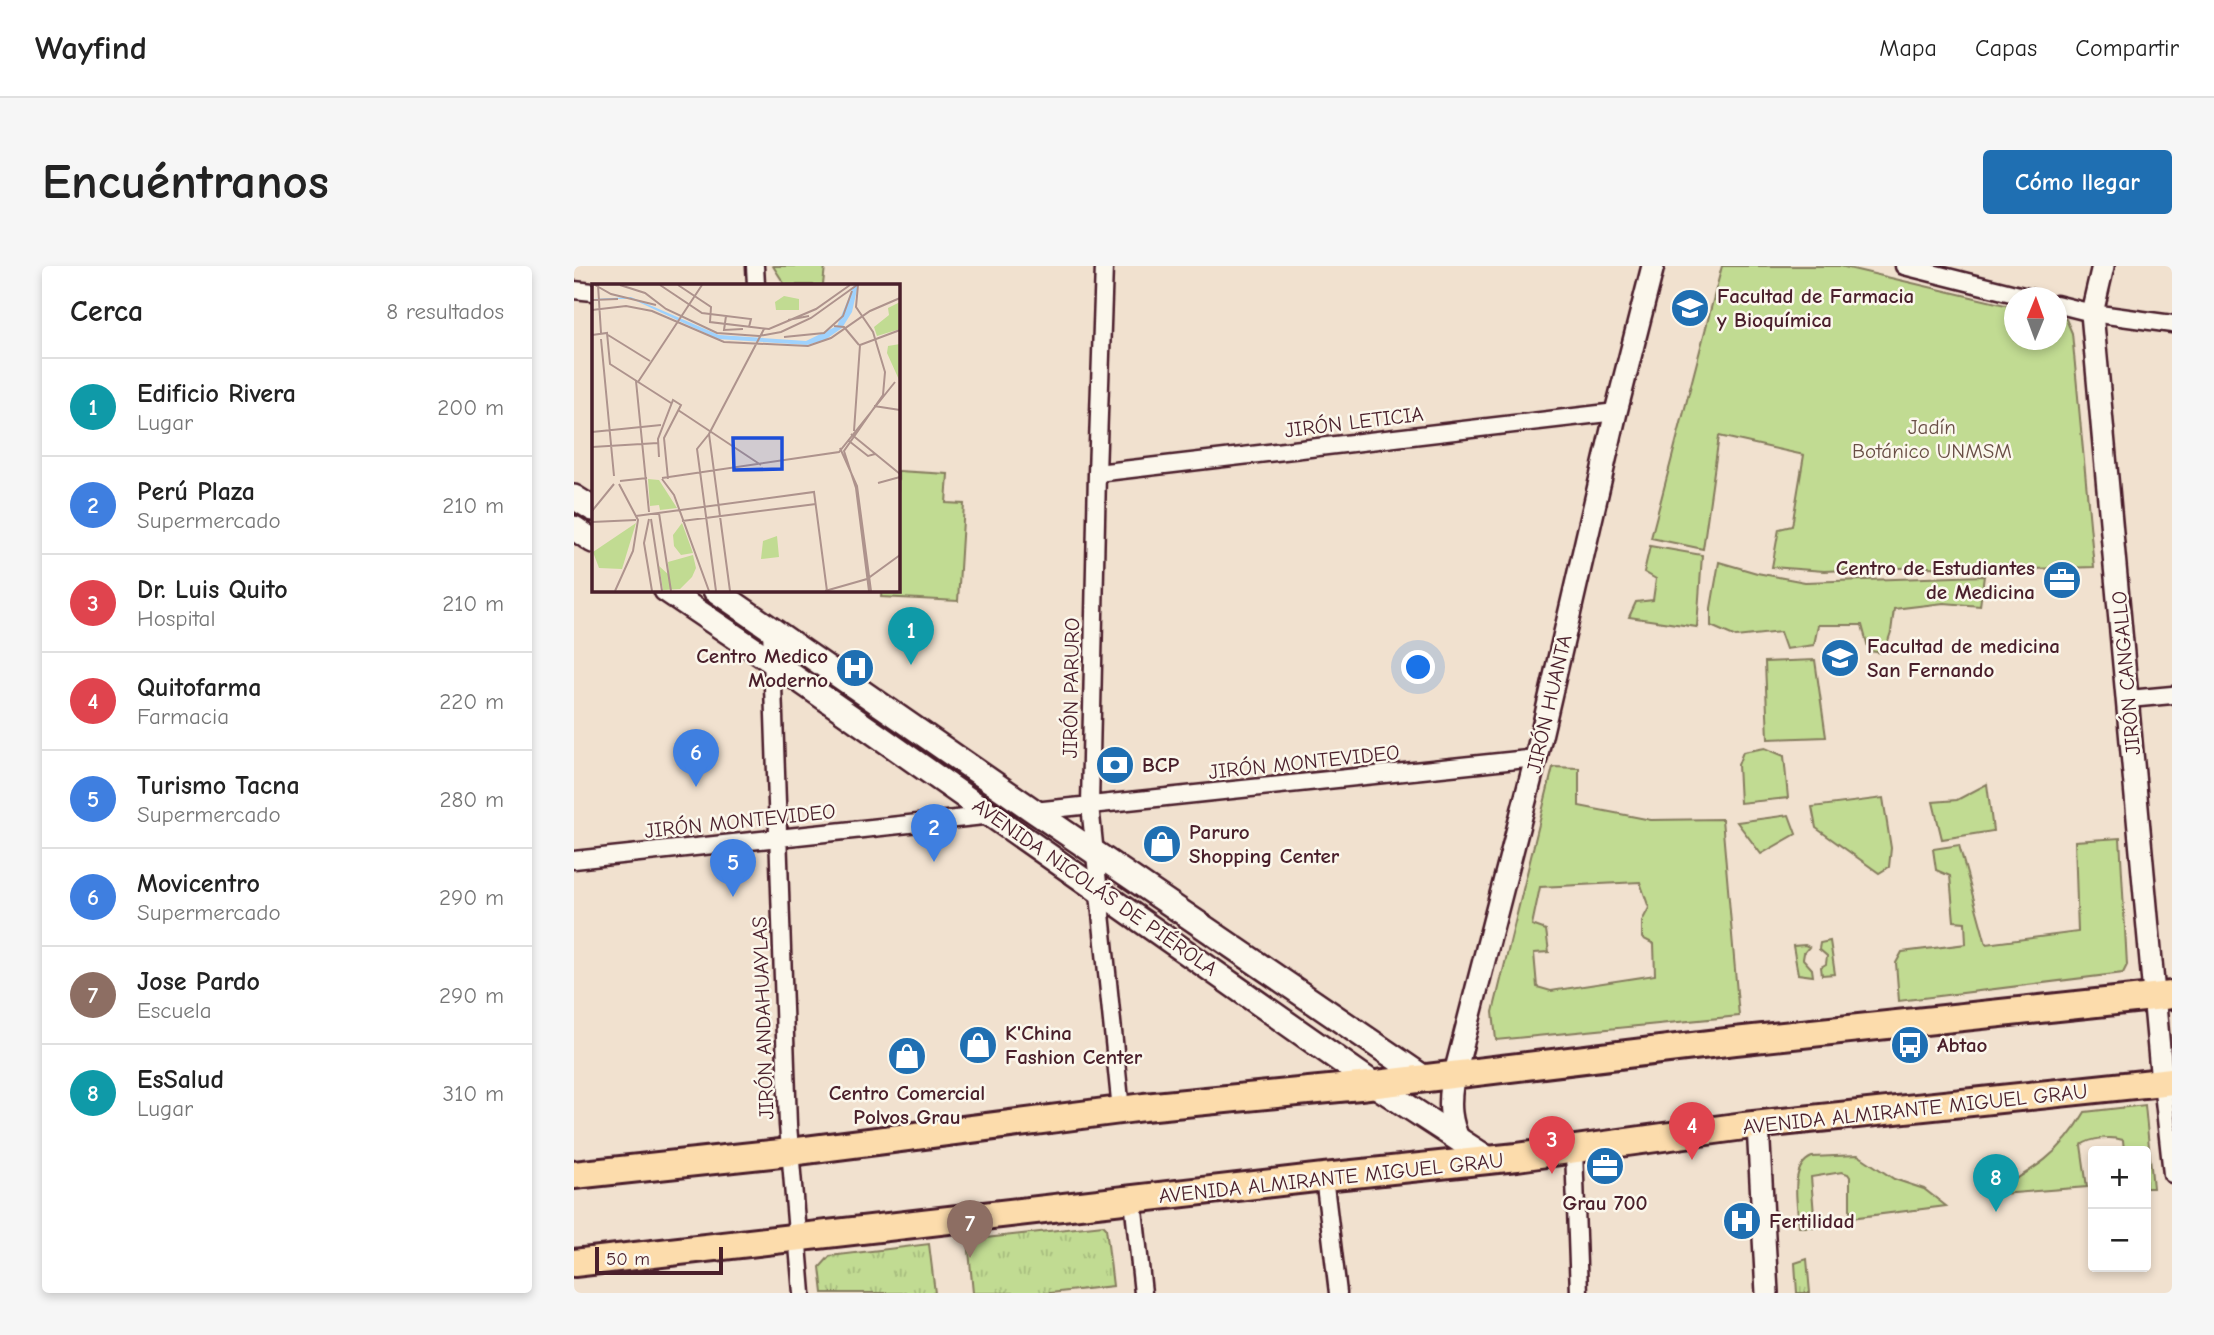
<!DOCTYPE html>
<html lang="es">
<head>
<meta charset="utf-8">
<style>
	body { margin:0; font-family:"Comic Neue",sans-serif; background:#f6f6f6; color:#222 }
	.controls { position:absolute; right:21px; bottom:21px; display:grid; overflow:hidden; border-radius:7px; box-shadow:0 4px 10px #0003 }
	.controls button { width:63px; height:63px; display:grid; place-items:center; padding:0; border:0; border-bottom:2px solid #e0e0e0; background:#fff; color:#222; font:35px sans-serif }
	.compass { position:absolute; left:1430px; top:21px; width:63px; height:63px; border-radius:50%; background:#fff; box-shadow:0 4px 10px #0003; rotate:1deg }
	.scale { position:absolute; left:21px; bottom:18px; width:128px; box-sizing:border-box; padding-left:7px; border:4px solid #4a1f2b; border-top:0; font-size:19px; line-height:24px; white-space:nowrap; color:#4a1f2b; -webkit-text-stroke:5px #fbf7ec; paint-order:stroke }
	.you { position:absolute; left:845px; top:402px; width:24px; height:24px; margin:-18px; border:5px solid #fff; border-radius:50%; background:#1a73e8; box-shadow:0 0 0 10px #1a73e833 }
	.badge { display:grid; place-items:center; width:46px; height:46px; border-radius:50%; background:#1f6fb2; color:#fff; font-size:23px; font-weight:700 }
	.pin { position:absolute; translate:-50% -58px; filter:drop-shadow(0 2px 4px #0008) }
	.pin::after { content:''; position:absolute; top:37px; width:24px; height:21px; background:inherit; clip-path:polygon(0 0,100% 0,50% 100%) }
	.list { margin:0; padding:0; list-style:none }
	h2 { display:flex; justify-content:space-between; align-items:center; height:91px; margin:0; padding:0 28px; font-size:30px }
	h2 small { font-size:23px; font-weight:400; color:#767676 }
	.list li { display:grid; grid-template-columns:46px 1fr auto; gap:21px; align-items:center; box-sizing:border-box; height:98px; padding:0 28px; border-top:2px solid #e0e0e0 }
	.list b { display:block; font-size:26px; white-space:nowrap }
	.list p { margin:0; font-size:23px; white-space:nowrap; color:#767676 }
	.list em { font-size:23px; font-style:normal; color:#767676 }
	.map { position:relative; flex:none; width:1598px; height:1027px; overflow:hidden; border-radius:7px }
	header { display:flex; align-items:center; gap:42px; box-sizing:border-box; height:98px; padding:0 35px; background:#fff; border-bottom:2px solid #e0e0e0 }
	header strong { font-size:33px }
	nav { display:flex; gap:38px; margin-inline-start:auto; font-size:24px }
	.intro { display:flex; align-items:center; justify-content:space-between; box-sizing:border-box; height:168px; padding:0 42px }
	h1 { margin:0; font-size:49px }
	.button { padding:18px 32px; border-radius:7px; background:#1f6fb2; color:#fff; font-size:24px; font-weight:700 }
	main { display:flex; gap:42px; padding:0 42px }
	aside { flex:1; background:#fff; border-radius:7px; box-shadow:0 4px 10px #0003 }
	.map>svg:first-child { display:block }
	.grass { fill:url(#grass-tufts); stroke:#867d5e; stroke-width:2 }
	.green { fill:#c1db92; stroke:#867d5e; stroke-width:2; fill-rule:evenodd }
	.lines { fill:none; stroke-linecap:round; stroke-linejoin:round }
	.minor-casing { stroke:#4a1f2b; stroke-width:21 }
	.tertiary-casing { stroke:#4a1f2b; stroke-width:26 }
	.secondary-casing { stroke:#4a1f2b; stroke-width:28 }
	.primary-casing { stroke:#4a1f2b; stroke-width:32 }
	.minor { stroke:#fbf7ec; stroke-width:16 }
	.tertiary { stroke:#fbf7ec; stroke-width:21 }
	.secondary { stroke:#fbf7ec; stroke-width:23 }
	.primary { stroke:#fcdcac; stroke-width:26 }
	.labels { text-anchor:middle; stroke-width:5; stroke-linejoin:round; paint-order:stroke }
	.poi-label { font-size:21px; font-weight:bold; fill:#4a1f2b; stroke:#fbf7ec; text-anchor:start }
	.street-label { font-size:21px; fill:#4a1f2b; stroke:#fbf7ec }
	.park-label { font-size:21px; fill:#684e45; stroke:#fbf7ec }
	.inset-road { fill:none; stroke:#ae938d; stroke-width:2 }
	.view { fill:#1d4ed8; fill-opacity:0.15; stroke:#1d4ed8; stroke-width:3.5 }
	.inset-edge { fill:none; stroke:#4a1f2b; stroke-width:3.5 }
</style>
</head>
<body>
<header>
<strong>Wayfind</strong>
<nav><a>Mapa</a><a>Capas</a><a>Compartir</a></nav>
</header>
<div class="intro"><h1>Encuéntranos</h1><a class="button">Cómo llegar</a></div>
<main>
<aside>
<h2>Cerca<small>8 resultados</small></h2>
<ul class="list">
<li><span class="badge" style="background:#0f9aa8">1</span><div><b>Edificio Rivera</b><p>Lugar</p></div><em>200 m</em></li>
<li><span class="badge" style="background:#3f7fe0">2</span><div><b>Perú Plaza</b><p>Supermercado</p></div><em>210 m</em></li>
<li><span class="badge" style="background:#e0444e">3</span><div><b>Dr. Luis Quito</b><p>Hospital</p></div><em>210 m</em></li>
<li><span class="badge" style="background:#e0444e">4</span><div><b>Quitofarma</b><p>Farmacia</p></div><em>220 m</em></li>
<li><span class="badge" style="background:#3f7fe0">5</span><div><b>Turismo Tacna</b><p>Supermercado</p></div><em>280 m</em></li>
<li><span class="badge" style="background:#3f7fe0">6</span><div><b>Movicentro</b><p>Supermercado</p></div><em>290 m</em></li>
<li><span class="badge" style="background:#8d6e63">7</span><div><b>Jose Pardo</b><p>Escuela</p></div><em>290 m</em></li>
<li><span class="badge" style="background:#0f9aa8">8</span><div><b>EsSalud</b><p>Lugar</p></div><em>310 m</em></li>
</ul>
</aside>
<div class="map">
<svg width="1598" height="1027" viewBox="0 0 1598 1027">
	<defs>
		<pattern id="grass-tufts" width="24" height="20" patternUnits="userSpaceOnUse" patternTransform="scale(1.75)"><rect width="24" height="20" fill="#c1db92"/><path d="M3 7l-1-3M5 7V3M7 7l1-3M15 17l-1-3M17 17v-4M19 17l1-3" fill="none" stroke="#a7bc7e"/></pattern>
	</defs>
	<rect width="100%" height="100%" fill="#f1e1cf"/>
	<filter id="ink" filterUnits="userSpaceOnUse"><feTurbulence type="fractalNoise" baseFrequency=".0143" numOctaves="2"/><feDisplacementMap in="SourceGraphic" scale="14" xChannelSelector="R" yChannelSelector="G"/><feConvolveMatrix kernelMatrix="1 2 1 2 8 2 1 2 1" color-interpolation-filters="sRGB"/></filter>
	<g filter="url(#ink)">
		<path class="grass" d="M 529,959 L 532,962 L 539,1020 L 476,1027 L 399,1027 L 394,974 Z
			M 355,978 L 361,1027 L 249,1027 L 246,1001 L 256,990 Z
			M 1233,993 L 1236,1027 L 1223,1027 L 1221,997 Z"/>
		<path class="green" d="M 199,0 L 251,0 L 249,19 L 211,19 Z
			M 1148,0 L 1266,0 L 1440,41 L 1440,74 L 1482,74 L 1483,51 L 1492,53 L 1498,67 L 1520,301 L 1423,304 L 1351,301 L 1250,305 L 1198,301 L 1205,263 L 1218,260 L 1230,189 L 1145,170 L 1129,283 L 1077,272 Z
			M 324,205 L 374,208 L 372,237 L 390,238 L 384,335 L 307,331 L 308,324 L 324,324 Z
			M 1076,280 L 1128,289 L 1123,361 L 1055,351 L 1062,336 L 1079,334 L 1082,313 L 1070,306 Z
			M 1145,296 L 1183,307 L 1231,316 L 1410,310 L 1406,340 L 1370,337 L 1320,343 L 1317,366 L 1310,387 L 1295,385 L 1288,359 L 1244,359 L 1240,379 L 1212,383 L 1206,366 L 1162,371 L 1137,360 L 1137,342 Z
			M 1241,394 L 1252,471 L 1194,473 L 1191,396 Z
			M 1191,482 L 1210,490 L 1214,532 L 1166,537 L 1164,499 L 1169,486 Z
			M 979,501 L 1005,502 L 1005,540 L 1077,554 L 1148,553 L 1165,750 L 922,774 L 919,746 ZM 1066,616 L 1075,642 L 1068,655 L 1068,672 L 1080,678 L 1081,709 L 977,725 L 963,721 L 960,687 L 975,686 L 972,664 L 958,659 L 966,621 Z
			M 1413,518 L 1419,565 L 1368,573 L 1359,536 L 1383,534 Z
			M 1309,532 L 1317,582 L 1315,601 L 1305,607 L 1242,562 L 1238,541 Z
			M 1215,549 L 1222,568 L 1187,588 L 1163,556 Z
			M 1546,572 L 1553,699 L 1549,707 L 1325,735 L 1322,697 L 1328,686 L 1392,678 L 1391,656 L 1380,655 L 1376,610 L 1362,604 L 1359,583 L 1385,579 L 1412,678 L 1504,666 L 1501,575 Z
			M 1256,675 L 1261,708 L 1248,709 L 1247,701 L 1252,698 L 1253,690 L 1245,683 L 1246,677 Z
			M 1231,679 L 1235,681 L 1230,687 L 1229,693 L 1238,703 L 1239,710 L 1224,708 L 1219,680 Z
			M 1571,839 L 1579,922 L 1572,922 L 1572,885 L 1550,885 L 1549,874 C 1537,870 1517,872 1507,879 L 1513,921 L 1414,929 C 1457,905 1486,890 1511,846 Z
			M 1284,889 L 1320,913 L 1350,923 L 1372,940 L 1276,952 L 1276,911 L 1274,908 L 1268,906 L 1237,911 L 1241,961 L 1225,961 C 1224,940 1214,901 1238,891 Z"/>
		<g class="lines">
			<defs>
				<path id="minor" d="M 181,0 L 182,19
					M 530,0 L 523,207 L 516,539 L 547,844
					M 1330,0 L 1457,32
					M 0,24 L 19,26
					M 1482,38 L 1518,47 L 1598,58
					M 523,207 L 1042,146
					M 197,361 L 214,859 L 228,1027
					M 1555,433 L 1598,429
					M 460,545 L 962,492
					M 0,594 L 419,549
					M 1588,816 L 1598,908
					M 1000,884 L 1005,1027
					M 750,911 L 764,1027
					M 559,934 L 569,1027"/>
				<path id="tertiary" d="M 1529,0 L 1518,47 L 1588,816
					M 1184,859 L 1193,1027
					M 885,874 C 876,855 875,839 878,819 L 962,492 L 1042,146 L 1079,0"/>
				<path id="secondary" d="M 0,231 L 19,243
					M 0,262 L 19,275
					M 92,324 L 212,405 L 801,819 L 916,894
					M 141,324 L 460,545 L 852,813"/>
				<path id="primary" d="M 0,909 L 216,886 L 570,841 L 786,820 L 1161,775 L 1598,729
					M 0,997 L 750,911 L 943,891 L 1170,860 L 1598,815"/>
			</defs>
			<use href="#minor" class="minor-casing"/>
			<use href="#tertiary" class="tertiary-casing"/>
			<use href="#secondary" class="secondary-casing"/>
			<use href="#primary" class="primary-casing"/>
			<use href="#minor" class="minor"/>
			<use href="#tertiary" class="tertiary"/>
			<use href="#secondary" class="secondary"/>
			<use href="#primary" class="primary"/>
		</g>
	</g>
	<defs>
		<symbol id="university-disc" viewBox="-11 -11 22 22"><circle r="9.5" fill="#1f6fb2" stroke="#fbf7ec"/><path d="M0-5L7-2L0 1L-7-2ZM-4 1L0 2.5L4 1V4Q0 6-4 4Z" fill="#fff"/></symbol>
		<symbol id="office-disc" viewBox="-11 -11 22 22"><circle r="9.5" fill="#1f6fb2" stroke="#fbf7ec"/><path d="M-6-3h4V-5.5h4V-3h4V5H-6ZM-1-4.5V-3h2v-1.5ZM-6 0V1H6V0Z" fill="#fff"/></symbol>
		<symbol id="hospital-disc" viewBox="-11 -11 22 22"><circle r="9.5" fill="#1f6fb2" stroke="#fbf7ec"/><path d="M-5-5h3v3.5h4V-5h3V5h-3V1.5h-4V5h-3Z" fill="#fff"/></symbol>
		<symbol id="bank-disc" viewBox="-11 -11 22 22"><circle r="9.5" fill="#1f6fb2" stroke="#fbf7ec"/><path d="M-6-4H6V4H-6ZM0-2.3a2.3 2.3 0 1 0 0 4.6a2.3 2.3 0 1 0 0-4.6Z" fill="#fff"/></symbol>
		<symbol id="shop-disc" viewBox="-11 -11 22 22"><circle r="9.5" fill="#1f6fb2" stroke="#fbf7ec"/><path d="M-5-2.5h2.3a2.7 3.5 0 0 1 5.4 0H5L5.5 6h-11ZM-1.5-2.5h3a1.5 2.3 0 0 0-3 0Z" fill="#fff"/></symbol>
		<symbol id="bus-disc" viewBox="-11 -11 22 22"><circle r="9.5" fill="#1f6fb2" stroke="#fbf7ec"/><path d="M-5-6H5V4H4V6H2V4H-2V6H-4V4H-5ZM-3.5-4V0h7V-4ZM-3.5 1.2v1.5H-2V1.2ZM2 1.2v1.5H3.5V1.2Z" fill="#fff"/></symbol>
	</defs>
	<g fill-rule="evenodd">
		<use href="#university-disc" x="1094" y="20" width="44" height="44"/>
		<use href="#office-disc" x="1466" y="292" width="44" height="44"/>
		<use href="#university-disc" x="1244" y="370" width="44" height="44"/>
		<use href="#hospital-disc" x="259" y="380" width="44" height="44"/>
		<use href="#bank-disc" x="519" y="477" width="44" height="44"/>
		<use href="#shop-disc" x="566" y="556" width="44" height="44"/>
		<use href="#shop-disc" x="382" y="757" width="44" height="44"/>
		<use href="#bus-disc" x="1314" y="757" width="44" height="44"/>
		<use href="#shop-disc" x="311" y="768" width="44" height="44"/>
		<use href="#office-disc" x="1009" y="878" width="44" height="44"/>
		<use href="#hospital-disc" x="1146" y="933" width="44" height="44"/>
	</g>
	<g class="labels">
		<g class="poi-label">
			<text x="1143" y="37">Facultad de Farmacia<tspan x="1143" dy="24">y Bioquímica</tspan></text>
			<text x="1461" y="309" text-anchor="end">Centro de Estudiantes<tspan x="1461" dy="24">de Medicina</tspan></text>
			<text x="1293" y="387">Facultad de medicina<tspan x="1293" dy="24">San Fernando</tspan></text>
			<text x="254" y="397" text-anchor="end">Centro Medico<tspan x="254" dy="24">Moderno</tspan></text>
			<text x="568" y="506">BCP</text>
			<text x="615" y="573">Paruro<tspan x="615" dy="24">Shopping Center</tspan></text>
			<text x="431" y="774">K'China<tspan x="431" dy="24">Fashion Center</tspan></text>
			<text x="1363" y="786">Abtao</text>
			<text x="333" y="834" text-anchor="middle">Centro Comercial<tspan x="333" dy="24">Polvos Grau</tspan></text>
			<text x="1031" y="944" text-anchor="middle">Grau 700</text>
			<text x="1195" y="962">Fertilidad</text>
		</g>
		<g class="street-label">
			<text transform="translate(780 156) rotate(-7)" y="7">JIRÓN LETICIA</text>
			<text transform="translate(1552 407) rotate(-95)" y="7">JIRÓN CANGALLO</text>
			<text transform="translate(497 422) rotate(-89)" y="7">JIRÓN PARURO</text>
			<text transform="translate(975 438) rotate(-77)" y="7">JIRÓN HUANTA</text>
			<text transform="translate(730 496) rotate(-6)" y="7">JIRÓN MONTEVIDEO</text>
			<text transform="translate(166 555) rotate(-6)" y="7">JIRÓN MONTEVIDEO</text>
			<text transform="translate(521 621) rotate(35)" y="7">AVENIDA NICOLÁS DE PIÉROLA</text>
			<text transform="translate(189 752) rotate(-92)" y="7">JIRÓN ANDAHUAYLAS</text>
			<text transform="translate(1341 843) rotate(-6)" y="7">AVENIDA ALMIRANTE MIGUEL GRAU</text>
			<text transform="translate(757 912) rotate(-6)" y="7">AVENIDA ALMIRANTE MIGUEL GRAU</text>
		</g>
		<g class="park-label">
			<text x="1358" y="168">Jadín<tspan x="1358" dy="24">Botánico UNMSM</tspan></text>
		</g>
	</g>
	<g transform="translate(18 18)">
		<rect width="308" height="308" fill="#f1e1cf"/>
		<path d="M 308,18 L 308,45 L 285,52 L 282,43 L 297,31 L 296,24 ZM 308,60 L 308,98 L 295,69 L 296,62 Z" fill="#c1db92"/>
		<path d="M 192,12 L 207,15 L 207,26 L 184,26 L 183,18 ZM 56,195 L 67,196 L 85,224 L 68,226 L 67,221 L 58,222 ZM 44,239 L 30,285 L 7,284 L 1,268 ZM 90,239 L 101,269 L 89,271 L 82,262 L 81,251 ZM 185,252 L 187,273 L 169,275 L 171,257 ZM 101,271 L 104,284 L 100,293 L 88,305 L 71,306 L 67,282 L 77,291 L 76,278 Z" fill="#c1db92"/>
		<path d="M 262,1 L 266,1 L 260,28 L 250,44 L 233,56 L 215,61 L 126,55 L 40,15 L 0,15 L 39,13 L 127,51 L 214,57 L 245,42 Z" fill="#9fd2fd"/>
		<path class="inset-road" d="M 3,1 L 19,10 L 64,21M 6,1 L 9,49M 28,1 L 53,9 L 74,25 L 125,49 L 167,52 L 189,48 L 219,34 L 265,1M 68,1 L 110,29 L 159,35 L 157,43M 86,1 L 119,23 L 118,38 L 177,45 L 224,25 L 258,1M 266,1 L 264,23 L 281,48 L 293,88 L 291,111 L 252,167 L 264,204 L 277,307M 0,16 L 26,15M 0,26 L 34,22 L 60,27 L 132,58 L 216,62 L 239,54 L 278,27 L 308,14M 134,32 L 132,46 L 151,45M 196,36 L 217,32M 242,42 L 252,43 L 267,61M 0,51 L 15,49 L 18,80 L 79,119M 16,51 L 58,77M 192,53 L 232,49 L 251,32 L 260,7M 9,55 L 22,192M 44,97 L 57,228M 46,98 L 110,1M 282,122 L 308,126M 86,126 L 169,181M 262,147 L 268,61 L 308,46M 0,148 L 69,141M 117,150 L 105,165 L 124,307M 259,150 L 308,190M 257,157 L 276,172 L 283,170M 0,163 L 66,159M 248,164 L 265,202 L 279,307M 67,173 L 66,155 L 81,116 L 89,121 L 72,154 L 76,195M 70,194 L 247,168 L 303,98M 70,195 L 82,211 L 117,307M 28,197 L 55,194M 286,199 L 308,193M 0,227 L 22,200M 67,229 L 79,307M 44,232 L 222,208 L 235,307M 57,235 L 52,259 L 60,307M 59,235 L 70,307M 90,237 L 224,220M 0,238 L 44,236M 23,307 L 41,267 L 46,236 L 27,200M 138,307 L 117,150 L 172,45M 233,307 L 275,295 L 308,271"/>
		<path class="view" d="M 141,154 L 190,154 L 190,185 L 142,186 Z"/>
		<rect width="308" height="308" class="inset-edge"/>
	</g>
</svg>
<div class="controls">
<button>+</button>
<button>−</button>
</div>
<svg class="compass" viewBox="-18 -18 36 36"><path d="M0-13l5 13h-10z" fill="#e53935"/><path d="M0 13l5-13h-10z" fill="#767676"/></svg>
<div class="scale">50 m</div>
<div class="you"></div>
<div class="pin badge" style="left:337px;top:399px;background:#0f9aa8">1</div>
<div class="pin badge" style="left:360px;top:596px;background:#3f7fe0">2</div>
<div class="pin badge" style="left:978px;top:908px;background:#e0444e">3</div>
<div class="pin badge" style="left:1118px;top:894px;background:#e0444e">4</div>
<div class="pin badge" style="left:159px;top:631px;background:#3f7fe0">5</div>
<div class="pin badge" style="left:122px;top:521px;background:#3f7fe0">6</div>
<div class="pin badge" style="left:396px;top:992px;background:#8d6e63">7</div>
<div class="pin badge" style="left:1422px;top:946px;background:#0f9aa8">8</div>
</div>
</main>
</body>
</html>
